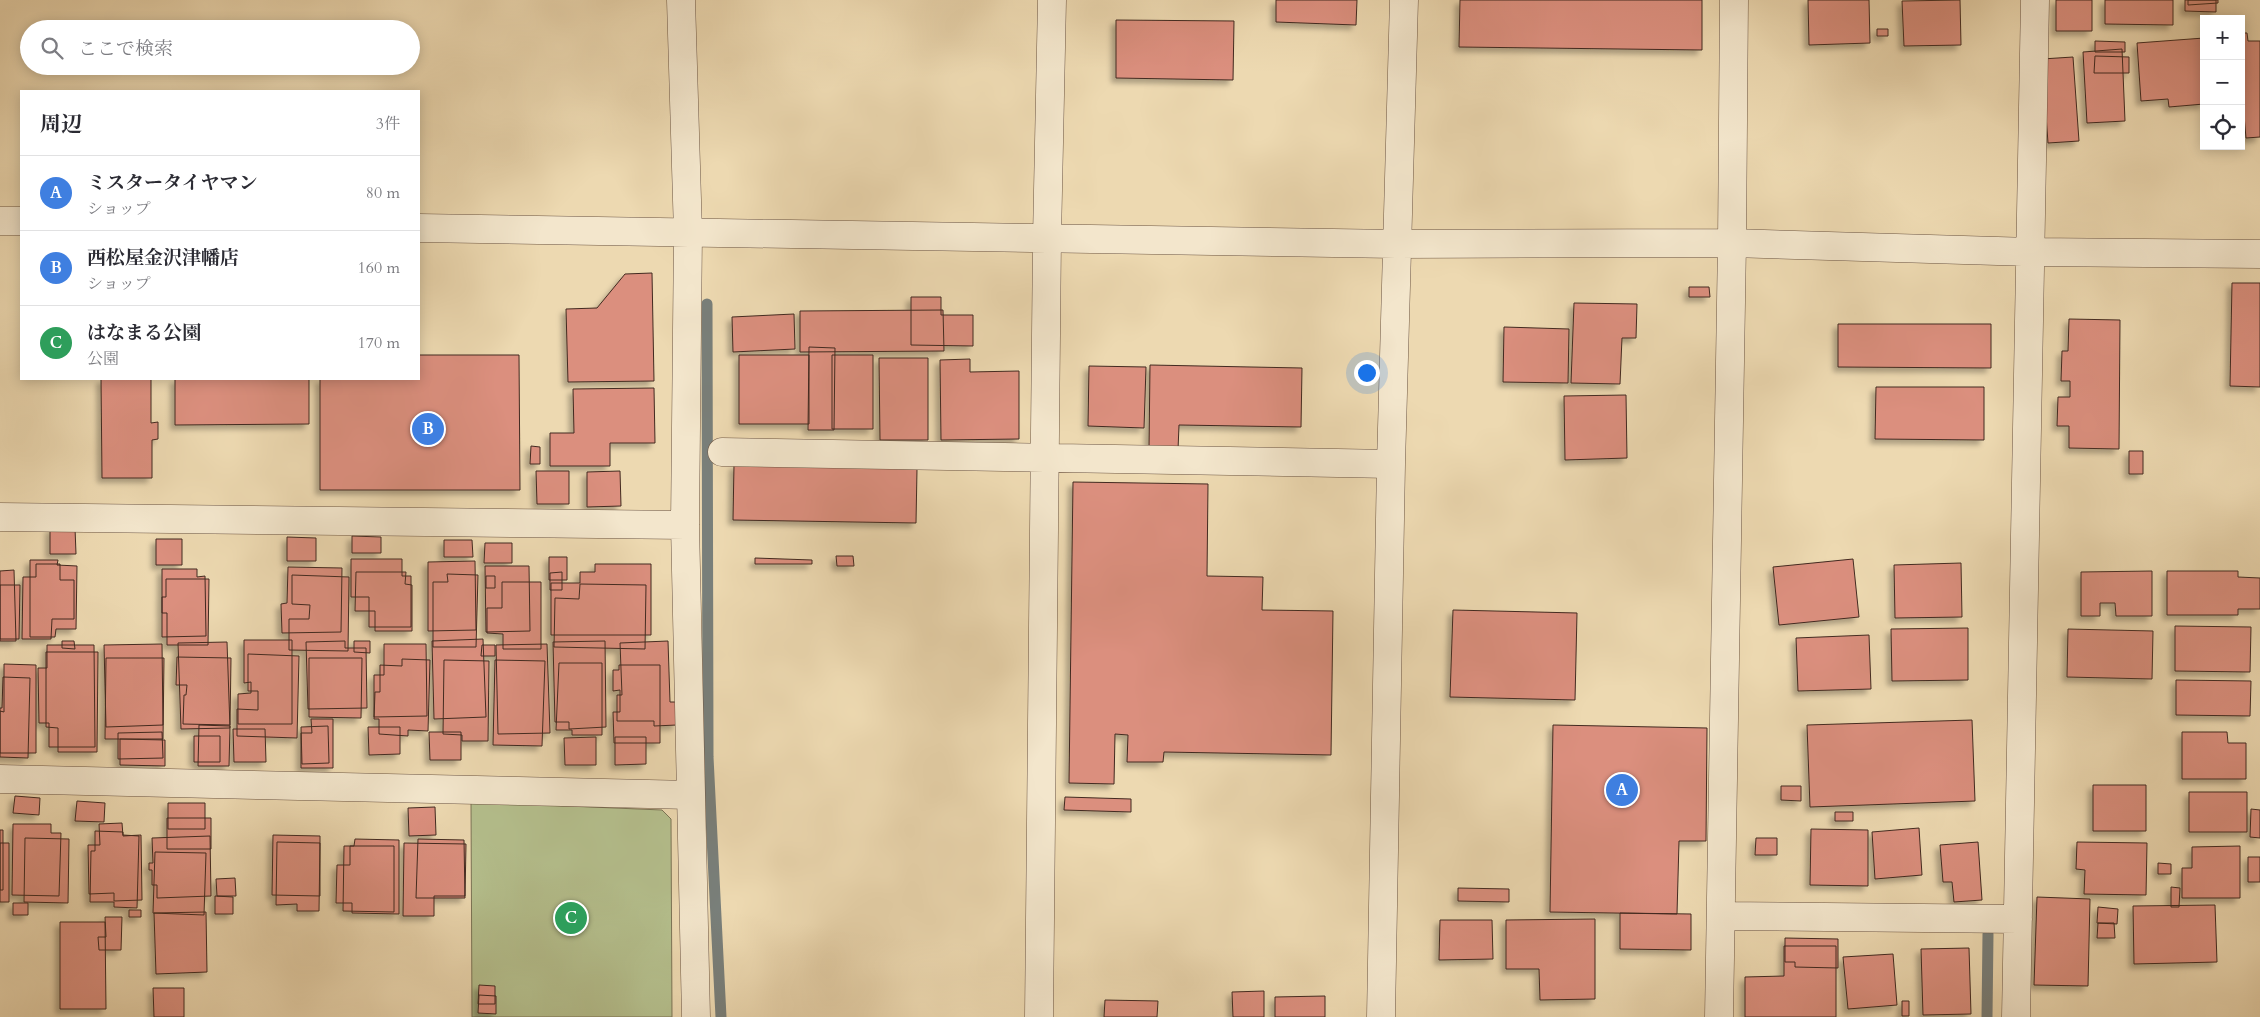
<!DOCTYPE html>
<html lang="ja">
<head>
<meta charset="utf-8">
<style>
	body { margin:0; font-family:Cardo,"Noto Serif JP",serif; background:#f7f7f7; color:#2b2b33 }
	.controls { position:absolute; right:15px; top:15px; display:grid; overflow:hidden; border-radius:0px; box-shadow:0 2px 12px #0003 }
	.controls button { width:45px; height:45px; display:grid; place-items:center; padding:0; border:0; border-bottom:1px solid #e1e1e2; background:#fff; color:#2b2b33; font:25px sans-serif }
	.you { position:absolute; left:1366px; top:372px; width:18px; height:18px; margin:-12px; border:4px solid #fff; border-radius:50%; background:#1a73e8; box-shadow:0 0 0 8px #1a73e833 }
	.badge { display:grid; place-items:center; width:32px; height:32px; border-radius:50%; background:#8f2418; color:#fff; font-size:16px; font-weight:700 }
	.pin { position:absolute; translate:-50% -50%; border:2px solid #fff; box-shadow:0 1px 5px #0006 }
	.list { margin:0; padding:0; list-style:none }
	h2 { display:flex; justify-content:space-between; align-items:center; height:65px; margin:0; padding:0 20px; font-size:21px }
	h2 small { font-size:16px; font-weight:400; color:#7c7c81 }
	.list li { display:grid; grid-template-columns:32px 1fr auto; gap:15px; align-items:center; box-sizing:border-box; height:75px; padding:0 20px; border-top:1px solid #e1e1e2 }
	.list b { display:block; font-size:19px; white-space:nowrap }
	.list p { margin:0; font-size:16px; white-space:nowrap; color:#7c7c81 }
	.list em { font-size:16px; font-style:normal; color:#7c7c81 }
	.icon { flex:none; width:28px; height:28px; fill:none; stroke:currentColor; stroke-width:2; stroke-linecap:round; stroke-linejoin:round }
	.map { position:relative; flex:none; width:2260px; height:1017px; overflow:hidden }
	.search { position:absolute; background:#fff; box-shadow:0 2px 12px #0003; left:20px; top:20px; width:400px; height:55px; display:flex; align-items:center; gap:12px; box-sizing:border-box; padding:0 18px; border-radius:28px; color:#7c7c81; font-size:19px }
	.panel { position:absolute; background:#fff; box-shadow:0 2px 12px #0003; left:20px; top:90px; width:400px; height:290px; border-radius:0px }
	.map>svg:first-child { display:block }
	.green { fill:#b5c08e; stroke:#7c7557 }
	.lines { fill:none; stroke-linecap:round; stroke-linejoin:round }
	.stream { stroke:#797f7a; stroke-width:11 }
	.building { fill:#db8f7e; stroke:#422a20; filter:url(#shadow) }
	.minor-casing { stroke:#6d5644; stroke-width:29 }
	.minor { stroke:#f3e6cc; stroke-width:28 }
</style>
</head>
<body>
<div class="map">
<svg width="2260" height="1017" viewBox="0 0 2260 1017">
	<defs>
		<filter id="shadow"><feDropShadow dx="-4.5" dy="4.5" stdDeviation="2.5" flood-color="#0004"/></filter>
	</defs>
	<rect width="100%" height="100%" fill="#edd9b1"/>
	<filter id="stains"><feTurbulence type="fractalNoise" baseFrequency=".004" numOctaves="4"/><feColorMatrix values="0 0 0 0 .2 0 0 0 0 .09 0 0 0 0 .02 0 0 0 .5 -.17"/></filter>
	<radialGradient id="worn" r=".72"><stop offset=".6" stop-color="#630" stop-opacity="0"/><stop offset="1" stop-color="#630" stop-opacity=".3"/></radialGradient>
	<path class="green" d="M 471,802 L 662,810 L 671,819 L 672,1017 L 472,1017 Z"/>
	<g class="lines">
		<path class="stream" d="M 707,304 L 708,757 L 721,1017
			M 1987,1017 L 1988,934"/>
	</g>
	<path class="building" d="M 1276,0 L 1357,0 L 1356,25 L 1276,22 Z
		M 1460,0 L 1702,0 L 1702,50 L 1459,47 Z
		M 1808,0 L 1869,0 L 1870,43 L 1809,45 Z
		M 1960,0 L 1961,45 L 1904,46 L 1902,1 Z
		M 2056,0 L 2092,0 L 2092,31 L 2056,31 Z
		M 2105,0 L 2173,0 L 2173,25 L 2105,24 Z
		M 2185,0 L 2216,0 L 2216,12 L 2185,11 Z
		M 2188,0 L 2218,0 L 2218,3 L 2188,5 Z
		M 1116,20 L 1234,21 L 1233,80 L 1116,78 Z
		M 1877,29 L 1888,29 L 1888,36 L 1877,36 Z
		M 2241,33 L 2247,33 L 2248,41 L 2260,41 L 2260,137 L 2246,138 L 2243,104 L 2241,104 Z
		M 2204,38 L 2204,104 L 2169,107 L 2168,99 L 2141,101 L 2137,43 Z
		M 2095,41 L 2125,42 L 2125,52 L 2095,52 Z
		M 2122,49 L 2125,121 L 2087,123 L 2083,52 Z
		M 2095,56 L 2129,57 L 2129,73 L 2094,73 Z
		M 2073,57 L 2079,141 L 2048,143 L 2042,59 Z
		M 652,273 L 654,381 L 568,382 L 566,309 L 597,308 L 625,274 Z
		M 2232,283 L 2260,283 L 2260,387 L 2230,386 Z
		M 1689,287 L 1709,287 L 1710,297 L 1689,297 Z
		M 911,297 L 941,297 L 941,315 L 973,315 L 973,346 L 911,345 Z
		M 1574,303 L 1637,304 L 1636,338 L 1622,338 L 1620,384 L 1571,383 Z
		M 943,310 L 944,351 L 800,352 L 800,311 Z
		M 794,314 L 795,349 L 733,352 L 732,317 Z
		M 2069,319 L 2120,320 L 2119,449 L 2069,448 L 2069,426 L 2057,426 L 2058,397 L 2070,397 L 2070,381 L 2061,381 L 2062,351 L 2068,351 Z
		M 1838,324 L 1991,324 L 1991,368 L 1838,367 Z
		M 1504,327 L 1569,329 L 1568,383 L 1503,382 Z
		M 809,347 L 835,348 L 834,430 L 808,430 Z
		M 419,355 L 519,355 L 520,490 L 320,490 L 320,379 L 419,379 Z
		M 739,355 L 809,355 L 809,424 L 739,424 Z
		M 832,355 L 873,355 L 873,429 L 832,429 Z
		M 879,358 L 928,358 L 928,440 L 880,440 Z
		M 970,359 L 970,372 L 1019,371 L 1019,439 L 941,440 L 940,360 Z
		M 1150,365 L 1302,368 L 1301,427 L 1179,425 L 1178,450 L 1149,449 Z
		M 1089,366 L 1146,367 L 1144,428 L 1088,426 Z
		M 101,379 L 151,379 L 151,423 L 158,422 L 158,439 L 152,440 L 152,478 L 102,478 Z
		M 175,379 L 309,379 L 309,424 L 175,425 Z
		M 1876,387 L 1984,387 L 1984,440 L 1875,439 Z
		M 654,388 L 655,443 L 610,443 L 610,466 L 550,466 L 550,433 L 574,433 L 573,389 Z
		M 1626,395 L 1627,458 L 1565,460 L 1564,396 Z
		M 531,446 L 540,447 L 540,464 L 530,464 Z
		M 2129,451 L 2143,451 L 2143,474 L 2129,474 Z
		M 734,465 L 917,469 L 916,523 L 733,520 Z
		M 536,471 L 569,471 L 569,504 L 537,504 Z
		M 620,471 L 621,506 L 587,507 L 587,472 Z
		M 1073,482 L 1208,484 L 1207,576 L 1263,577 L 1262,610 L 1333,611 L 1331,755 L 1164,752 L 1163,762 L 1127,762 L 1128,735 L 1115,734 L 1114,784 L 1069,783 Z
		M 50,528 L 75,528 L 76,554 L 50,554 Z
		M 352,536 L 381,537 L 381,553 L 352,553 Z
		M 287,537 L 316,538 L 316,561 L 287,561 Z
		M 156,539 L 182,539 L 182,565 L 156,565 Z
		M 444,540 L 472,540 L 473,557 L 444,557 Z
		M 485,543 L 512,543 L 512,563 L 484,563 Z
		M 836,556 L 853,556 L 854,566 L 837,566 Z
		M 549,557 L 567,557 L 567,580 L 549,580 Z
		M 755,558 L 812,560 L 812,564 L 755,564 Z
		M 351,559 L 402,559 L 402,576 L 411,576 L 411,627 L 369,627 L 369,597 L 351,597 Z
		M 1853,559 L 1859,617 L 1779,625 L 1773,567 Z
		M 30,560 L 58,560 L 57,565 L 77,566 L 76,629 L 56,629 L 55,637 L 30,637 Z
		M 475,561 L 476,630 L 428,631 L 428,562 Z
		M 1961,563 L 1962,617 L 1895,618 L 1894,565 Z
		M 36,564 L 60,564 L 60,580 L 74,580 L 74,619 L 52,619 L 51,639 L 22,639 L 23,577 L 36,577 Z
		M 595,564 L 651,564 L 651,635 L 551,635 L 551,583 L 580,583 L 580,572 L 595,572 Z
		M 485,566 L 529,566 L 530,631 L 486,632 Z
		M 288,567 L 342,568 L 341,632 L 282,633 L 281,604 L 287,603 Z
		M 162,569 L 197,569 L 197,577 L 205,576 L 206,636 L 162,637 Z
		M 14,570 L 16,641 L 0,641 L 0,571 Z
		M 2152,571 L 2152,616 L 2116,616 L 2115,603 L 2100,603 L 2100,616 L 2081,616 L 2081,572 Z
		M 2167,571 L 2238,571 L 2238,577 L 2260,578 L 2260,609 L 2238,609 L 2238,615 L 2167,615 Z
		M 356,572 L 406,572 L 405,584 L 412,585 L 412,631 L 375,631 L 375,611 L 355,611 Z
		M 562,572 L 562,590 L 550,590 L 550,573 Z
		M 447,574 L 478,575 L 476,647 L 433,647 L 433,582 L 448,582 Z
		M 292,575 L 349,577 L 348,651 L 289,650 L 289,619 L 309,619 L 310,605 L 292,604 Z
		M 486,576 L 495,576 L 495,588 L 486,588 Z
		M 166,579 L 209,579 L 208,645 L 167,645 L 167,613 L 162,613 L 162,597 L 166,597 Z
		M 502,582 L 541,582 L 541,649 L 503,649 L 503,634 L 487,633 L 487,608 L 502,608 Z
		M 580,584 L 646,585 L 645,649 L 554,647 L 555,598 L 579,599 Z
		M 0,585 L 20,585 L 19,639 L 0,639 Z
		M 1453,610 L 1577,613 L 1575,700 L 1450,697 Z
		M 2175,626 L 2251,627 L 2250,672 L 2175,671 Z
		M 1968,628 L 1968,680 L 1892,681 L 1891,629 Z
		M 2068,629 L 2153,631 L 2152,679 L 2067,677 Z
		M 1869,635 L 1871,689 L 1798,691 L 1796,638 Z
		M 483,639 L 486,717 L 434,719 L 432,641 Z
		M 244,640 L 292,640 L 292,724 L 238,724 L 238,694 L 251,693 L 251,682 L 244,683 Z
		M 62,641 L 74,641 L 75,649 L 62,648 Z
		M 345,641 L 345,648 L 366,648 L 367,708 L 308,709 L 306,642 Z
		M 354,641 L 370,641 L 370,653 L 354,652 Z
		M 605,641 L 606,727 L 569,729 L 569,722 L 555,722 L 553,642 Z
		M 668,641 L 670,702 L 677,702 L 677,725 L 654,726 L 654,721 L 617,721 L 617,695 L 622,695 L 620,643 Z
		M 227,642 L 230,728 L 181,729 L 178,643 Z
		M 162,644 L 163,725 L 106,727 L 104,645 Z
		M 384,644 L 426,644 L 427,716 L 374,717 L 374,675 L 384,675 Z
		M 547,644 L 550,733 L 498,734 L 496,645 Z
		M 47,645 L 94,645 L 95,747 L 49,747 L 49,723 L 39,723 L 38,668 L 47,668 Z
		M 482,645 L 495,645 L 495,656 L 481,656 Z
		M 46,652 L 98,652 L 97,752 L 58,752 L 58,728 L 46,727 Z
		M 248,654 L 299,656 L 297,738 L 237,736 L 237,709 L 258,710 L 258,691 L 248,691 Z
		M 177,657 L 231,658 L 230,725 L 183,724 L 184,695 L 186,695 L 187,685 L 176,685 Z
		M 106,658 L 164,658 L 163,739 L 105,739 Z
		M 309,658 L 362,658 L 361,718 L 309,717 Z
		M 402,659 L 430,660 L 428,731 L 408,730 L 408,736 L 379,734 L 379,719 L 374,719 L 375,692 L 380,692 L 380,665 L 402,666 Z
		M 444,660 L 489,661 L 488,741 L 462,741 L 462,735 L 443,734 Z
		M 495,660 L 545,661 L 542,746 L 493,745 Z
		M 559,663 L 602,663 L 602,735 L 572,735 L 572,730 L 556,730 Z
		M 4,664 L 36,665 L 36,753 L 0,753 L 0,711 L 4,712 Z
		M 619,665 L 660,665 L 660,743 L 614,743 L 613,712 L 620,712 L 620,690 L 613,691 L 613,670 L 619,670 Z
		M 3,677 L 30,678 L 28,758 L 0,757 L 0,708 L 2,708 Z
		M 2176,680 L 2251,681 L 2250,716 L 2176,715 Z
		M 311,719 L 333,719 L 333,768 L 301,768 L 301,733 L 312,733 Z
		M 1972,720 L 1975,801 L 1810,807 L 1807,725 Z
		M 199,725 L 230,726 L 229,766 L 198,766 Z
		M 1553,725 L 1707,728 L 1706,841 L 1679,841 L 1677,914 L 1550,912 Z
		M 328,726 L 329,763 L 302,764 L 301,727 Z
		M 368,727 L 400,727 L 400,754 L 369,755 Z
		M 233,729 L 265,729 L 266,762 L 234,762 Z
		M 162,732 L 163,758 L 118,759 L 118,733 Z
		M 429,732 L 461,732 L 461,760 L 430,760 Z
		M 2182,732 L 2227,732 L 2228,743 L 2246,743 L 2246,779 L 2182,779 Z
		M 194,736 L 220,736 L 220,762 L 194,762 Z
		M 596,737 L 596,765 L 565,765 L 564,738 Z
		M 615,737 L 646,737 L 646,764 L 615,765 Z
		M 120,739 L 165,740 L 165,766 L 120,765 Z
		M 2093,785 L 2146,785 L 2146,831 L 2093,831 Z
		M 1781,786 L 1801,786 L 1801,801 L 1781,800 Z
		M 2189,792 L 2247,792 L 2247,832 L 2189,832 Z
		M 15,796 L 40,798 L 39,815 L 13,813 Z
		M 1065,797 L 1131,799 L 1131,812 L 1064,810 Z
		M 77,801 L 105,803 L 104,822 L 75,821 Z
		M 168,803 L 205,803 L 205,829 L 168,829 Z
		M 435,807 L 436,835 L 409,836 L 408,808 Z
		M 2251,809 L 2260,810 L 2260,838 L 2250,837 Z
		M 1835,812 L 1853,812 L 1853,821 L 1835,821 Z
		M 167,818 L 211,818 L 211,849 L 167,849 Z
		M 122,823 L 123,836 L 141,835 L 142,900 L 114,901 L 114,893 L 89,894 L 88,845 L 100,845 L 99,824 Z
		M 13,824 L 51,824 L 51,833 L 61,833 L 59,896 L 12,895 Z
		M 1919,828 L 1922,875 L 1875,879 L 1872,832 Z
		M 1811,829 L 1868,830 L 1868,886 L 1810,885 Z
		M 0,830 L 3,830 L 3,890 L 0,890 Z
		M 95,831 L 123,832 L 123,835 L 139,836 L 137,908 L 114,907 L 114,902 L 90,902 L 91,851 L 95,851 Z
		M 273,835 L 320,836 L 320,896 L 272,895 Z
		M 210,836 L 211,896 L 157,898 L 157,885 L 152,885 L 152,870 L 149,870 L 149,863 L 153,863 L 152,838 Z
		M 25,838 L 69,839 L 68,903 L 24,902 Z
		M 1756,838 L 1777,838 L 1777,855 L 1755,855 Z
		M 355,839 L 399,840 L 399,914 L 352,913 L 352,903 L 336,903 L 337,865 L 350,865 L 350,846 L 354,846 Z
		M 418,839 L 464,840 L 465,898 L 416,898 Z
		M 277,842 L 320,843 L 319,911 L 297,911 L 297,904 L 276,905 Z
		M 1978,842 L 1982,900 L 1954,902 L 1952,882 L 1943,882 L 1940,845 Z
		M 2077,842 L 2147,843 L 2146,895 L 2084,894 L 2085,870 L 2076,869 Z
		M 0,843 L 9,843 L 9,902 L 0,902 Z
		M 404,843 L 466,844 L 465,896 L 434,896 L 434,916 L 403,916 Z
		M 344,846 L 394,846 L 394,912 L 343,911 Z
		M 2240,846 L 2240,898 L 2182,898 L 2182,868 L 2192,868 L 2192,847 Z
		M 155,852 L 206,853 L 204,915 L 153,913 Z
		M 2248,857 L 2260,857 L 2260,882 L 2248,882 Z
		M 2158,863 L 2171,864 L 2171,874 L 2158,874 Z
		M 235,878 L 236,896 L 217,896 L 216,879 Z
		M 2171,887 L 2180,888 L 2179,907 L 2171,907 Z
		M 1458,888 L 1509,889 L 1509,902 L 1458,901 Z
		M 215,896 L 233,897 L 233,914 L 215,914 Z
		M 2037,897 L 2090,899 L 2088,986 L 2034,985 Z
		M 13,903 L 28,903 L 28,915 L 13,915 Z
		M 2215,905 L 2217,962 L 2134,964 L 2133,906 Z
		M 2098,907 L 2118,909 L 2117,924 L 2097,923 Z
		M 129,910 L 141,910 L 141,917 L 129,917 Z
		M 206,912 L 207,972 L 156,974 L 154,913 Z
		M 1620,913 L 1691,914 L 1691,950 L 1620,949 Z
		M 105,917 L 122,917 L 121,950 L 99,950 L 98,937 L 106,937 Z
		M 1595,919 L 1595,999 L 1540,1000 L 1539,969 L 1506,969 L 1506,920 Z
		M 1440,920 L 1492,920 L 1493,959 L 1439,960 Z
		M 60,922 L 105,922 L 106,1009 L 60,1009 Z
		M 2098,923 L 2114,923 L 2115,938 L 2097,938 Z
		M 1785,938 L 1838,939 L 1838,968 L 1795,967 L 1795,962 L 1785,962 Z
		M 1784,946 L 1836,946 L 1836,1017 L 1745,1017 L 1745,977 L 1784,976 Z
		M 1969,948 L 1971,1014 L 1923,1015 L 1921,949 Z
		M 1893,954 L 1897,1005 L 1848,1009 L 1843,957 Z
		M 479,985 L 495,986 L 495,1004 L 478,1004 Z
		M 153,988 L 184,988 L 184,1017 L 154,1017 Z
		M 1264,991 L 1264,1017 L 1233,1017 L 1232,992 Z
		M 479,995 L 496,996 L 496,1014 L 478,1013 Z
		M 1325,996 L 1325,1017 L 1275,1017 L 1275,997 Z
		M 1105,1000 L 1158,1001 L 1157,1017 L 1104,1017 Z
		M 1902,1001 L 1909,1001 L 1909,1016 L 1902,1016 Z"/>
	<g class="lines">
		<defs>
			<path id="minor" d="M 681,0 L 688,233 L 685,525 L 696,1017
				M 0,221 L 21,221
				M 419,228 L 1396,244 L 1732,243 L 2031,252 L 2260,254
				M 722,452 L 1391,464
				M 0,517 L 685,525
				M 0,779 L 691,795
				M 1721,916 L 2018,919
				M 1039,1017 L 1047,238 L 1052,0
				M 1381,1017 L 1391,464 L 1404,0
				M 1719,1017 L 1732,243 L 1734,0
				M 2016,1017 L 2035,0"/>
		</defs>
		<use href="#minor" class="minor-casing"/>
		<use href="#minor" class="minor"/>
	</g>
	<rect width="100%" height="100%" filter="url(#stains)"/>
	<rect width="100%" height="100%" fill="url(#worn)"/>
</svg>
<div class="controls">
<button>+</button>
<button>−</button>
<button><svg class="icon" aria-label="locate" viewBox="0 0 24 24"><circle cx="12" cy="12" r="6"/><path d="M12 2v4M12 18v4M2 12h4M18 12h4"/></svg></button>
</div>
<div class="you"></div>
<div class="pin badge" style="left:1622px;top:790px;background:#3f7fe0">A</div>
<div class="pin badge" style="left:428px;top:429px;background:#3f7fe0">B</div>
<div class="pin badge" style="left:571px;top:918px;background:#2e9e5b">C</div>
<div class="search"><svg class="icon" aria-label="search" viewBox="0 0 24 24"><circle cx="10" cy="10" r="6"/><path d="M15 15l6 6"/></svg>ここで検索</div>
<section class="panel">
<h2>周辺<small>3件</small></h2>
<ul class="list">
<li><span class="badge" style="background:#3f7fe0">A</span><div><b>ミスタータイヤマン</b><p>ショップ</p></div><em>80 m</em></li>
<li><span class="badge" style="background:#3f7fe0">B</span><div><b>西松屋金沢津幡店</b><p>ショップ</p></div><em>160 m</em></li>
<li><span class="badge" style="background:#2e9e5b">C</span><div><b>はなまる公園</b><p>公園</p></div><em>170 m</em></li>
</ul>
</section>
</div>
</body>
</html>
